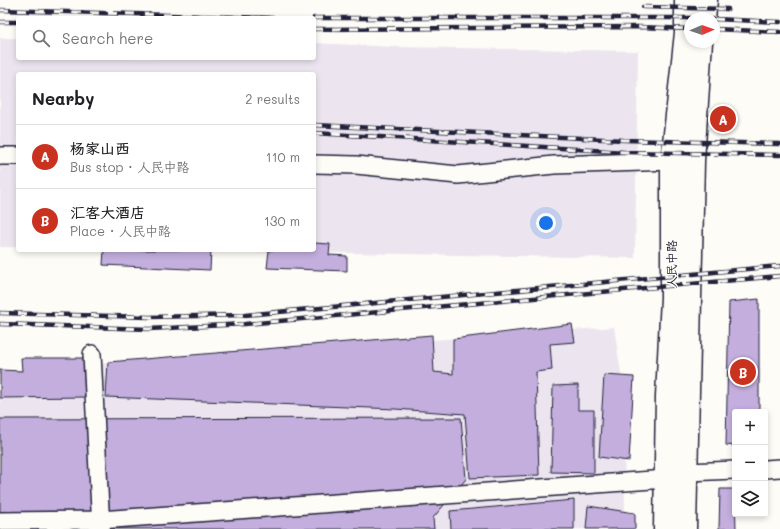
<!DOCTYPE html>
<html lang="en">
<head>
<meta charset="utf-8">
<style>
	body { margin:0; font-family:Mali,"LXGW WenKai TC",sans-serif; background:#f2f2f2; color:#202124 }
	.controls { position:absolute; right:12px; bottom:12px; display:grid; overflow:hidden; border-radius:4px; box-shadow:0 2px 6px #0003 }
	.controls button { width:36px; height:36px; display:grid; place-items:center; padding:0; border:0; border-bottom:1px solid #e0e0e0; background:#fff; color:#202124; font:20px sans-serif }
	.compass { position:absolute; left:684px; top:12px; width:36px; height:36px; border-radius:50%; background:#fff; box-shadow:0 2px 6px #0003; rotate:88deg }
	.you { position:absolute; left:546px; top:223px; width:14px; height:14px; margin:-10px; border:3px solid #fff; border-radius:50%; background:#1a73e8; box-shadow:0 0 0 6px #1a73e833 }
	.badge { display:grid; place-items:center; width:26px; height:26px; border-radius:50%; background:#c8321e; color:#fff; font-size:13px; font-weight:700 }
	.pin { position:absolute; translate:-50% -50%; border:2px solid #fff; box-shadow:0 1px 4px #0006 }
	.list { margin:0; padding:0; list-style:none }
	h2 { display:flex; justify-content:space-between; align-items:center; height:52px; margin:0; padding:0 16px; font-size:17px }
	h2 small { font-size:13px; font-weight:400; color:#757577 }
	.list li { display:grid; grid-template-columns:26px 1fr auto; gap:12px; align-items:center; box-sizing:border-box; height:64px; padding:0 16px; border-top:1px solid #e0e0e0 }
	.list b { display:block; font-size:15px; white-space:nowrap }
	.list p { margin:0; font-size:13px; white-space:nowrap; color:#757577 }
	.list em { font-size:13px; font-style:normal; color:#757577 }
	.icon { flex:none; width:22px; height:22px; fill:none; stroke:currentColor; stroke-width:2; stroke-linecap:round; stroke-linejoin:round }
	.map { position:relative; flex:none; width:780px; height:529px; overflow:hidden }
	.search { position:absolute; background:#fff; box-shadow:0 2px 6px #0003; left:16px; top:16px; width:300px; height:44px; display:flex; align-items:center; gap:10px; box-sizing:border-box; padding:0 14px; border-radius:4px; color:#757577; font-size:15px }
	.panel { position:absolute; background:#fff; box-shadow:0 2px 6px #0003; left:16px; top:72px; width:300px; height:180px; border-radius:4px }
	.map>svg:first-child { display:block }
	.built { fill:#ece5ef }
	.building { fill:#c3aedd; stroke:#22223b }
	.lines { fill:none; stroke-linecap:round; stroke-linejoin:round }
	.minor-casing { stroke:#22223b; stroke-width:20 }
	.major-casing { stroke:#22223b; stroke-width:25 }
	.minor { stroke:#fdfcf7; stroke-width:17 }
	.major { stroke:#fdfcf7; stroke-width:22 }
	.rail-casing { stroke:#22223b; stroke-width:4.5 }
	.rail { stroke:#fdfcf7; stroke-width:3; stroke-dasharray:9; stroke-linecap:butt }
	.labels { text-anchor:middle; stroke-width:3; stroke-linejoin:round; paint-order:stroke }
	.street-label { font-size:12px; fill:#22223b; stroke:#fdfcf7 }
</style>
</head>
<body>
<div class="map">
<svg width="780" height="529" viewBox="0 0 780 529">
	<rect width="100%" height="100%" fill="#fdfcf7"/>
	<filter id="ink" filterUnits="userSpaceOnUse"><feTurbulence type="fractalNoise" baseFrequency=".025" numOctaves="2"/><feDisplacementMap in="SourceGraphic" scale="8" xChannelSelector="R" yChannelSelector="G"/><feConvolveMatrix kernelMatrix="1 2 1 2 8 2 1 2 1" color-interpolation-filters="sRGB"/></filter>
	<g filter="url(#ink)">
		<path class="built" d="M 0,38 L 18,38 L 18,58 L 314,58 L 314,43 L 396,47 L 638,51 L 635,258 L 175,250 L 314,250 L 314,74 L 18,74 L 18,247 L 0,247 Z
			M 614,327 L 624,393 L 625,529 L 0,529 L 0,371 Z"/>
		<path class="building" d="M 314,243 L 330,244 L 329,255 L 347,256 L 347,271 L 267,268 L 269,250 L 314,250 Z
			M 104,250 L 211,250 L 210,270 L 103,265 Z
			M 759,299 L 759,412 L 735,412 L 735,446 L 726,445 L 729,302 Z
			M 572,324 L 575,342 L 550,344 L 552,370 L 536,372 L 539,475 L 470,478 L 465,414 L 395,409 L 106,397 L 108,362 L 432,335 L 434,372 L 453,374 L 453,339 Z
			M 21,358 L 84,358 L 85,397 L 0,398 L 0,370 L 22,371 Z
			M 604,375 L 634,377 L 629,461 L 599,457 Z
			M 578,385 L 578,410 L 594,410 L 594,473 L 551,472 L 553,386 Z
			M 461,418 L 466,479 L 433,518 L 434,529 L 0,529 L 0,419 Z
			M 720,489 L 735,489 L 736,529 L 719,529 Z
			M 574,500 L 574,529 L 451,529 L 450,511 Z
			M 588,506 L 635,513 L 635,529 L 586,529 Z"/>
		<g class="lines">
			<defs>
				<path id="minor" d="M 0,156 L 18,156
					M 314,164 L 356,165 L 458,175 L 554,165 L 672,161
					M 92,354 L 101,529
					M 765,469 L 780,468
					M 687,472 L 735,470
					M 0,521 L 100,520 L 666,479"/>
				<path id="major" d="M 704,18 L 706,0
					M 665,529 L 667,396 L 672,298 L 672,161 L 686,33 L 686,0
					M 685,529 L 693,161 L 701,42"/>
			</defs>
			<use href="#minor" class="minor-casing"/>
			<use href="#major" class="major-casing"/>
			<use href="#minor" class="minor"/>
			<use href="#major" class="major"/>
			<defs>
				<path id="rail" d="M 643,7 L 728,9
					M 0,10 L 273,18
					M 314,18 L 690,18
					M 714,19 L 780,22
					M 0,22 L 18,22
					M 314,29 L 639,27 L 690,29
					M 714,29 L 780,32
					M 314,125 L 624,140 L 780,144
					M 314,133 L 625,152 L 780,155
					M 0,313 L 149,317 L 245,315 L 780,266
					M 0,324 L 149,329 L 245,324 L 780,276"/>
			</defs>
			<use href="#rail" class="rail-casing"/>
			<use href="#rail" class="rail"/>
		</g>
	</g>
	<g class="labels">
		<g class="street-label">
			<text transform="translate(672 264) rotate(-90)" y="4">人民中路</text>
		</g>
	</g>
</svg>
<div class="controls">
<button>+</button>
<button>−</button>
<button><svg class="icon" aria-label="layers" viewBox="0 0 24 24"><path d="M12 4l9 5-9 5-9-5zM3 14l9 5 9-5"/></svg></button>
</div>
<svg class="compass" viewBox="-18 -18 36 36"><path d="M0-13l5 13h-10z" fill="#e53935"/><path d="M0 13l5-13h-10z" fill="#757577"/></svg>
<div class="you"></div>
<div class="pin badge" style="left:723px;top:119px">A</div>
<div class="pin badge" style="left:743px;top:372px">B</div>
<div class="search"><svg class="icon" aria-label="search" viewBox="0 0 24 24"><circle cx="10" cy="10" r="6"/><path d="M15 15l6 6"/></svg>Search here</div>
<section class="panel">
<h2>Nearby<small>2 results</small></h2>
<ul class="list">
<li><span class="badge">A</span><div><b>杨家山西</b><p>Bus stop · 人民中路</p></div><em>110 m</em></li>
<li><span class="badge">B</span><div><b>汇客大酒店</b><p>Place · 人民中路</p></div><em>130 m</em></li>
</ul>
</section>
</div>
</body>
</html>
